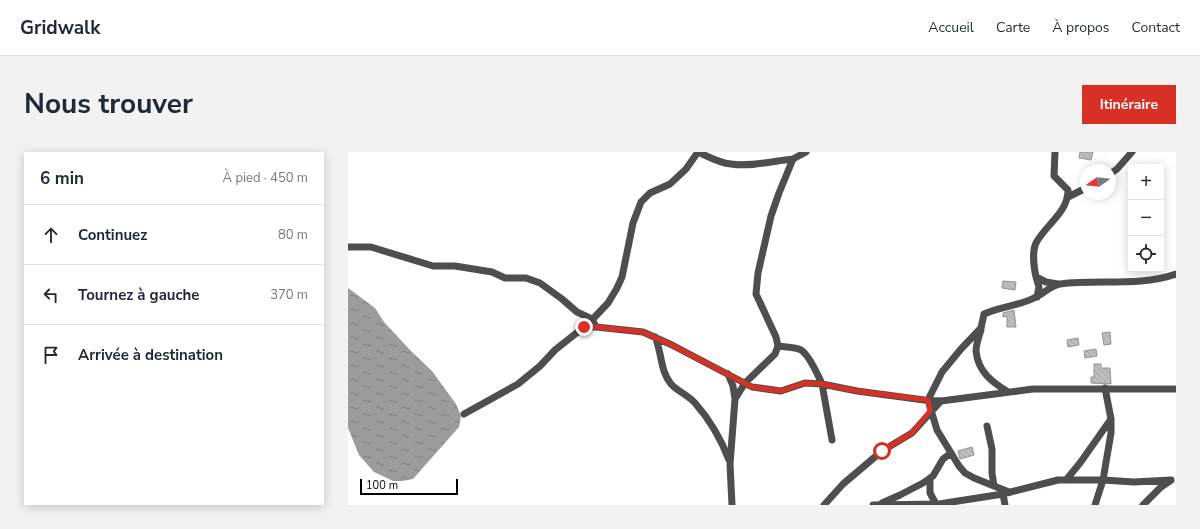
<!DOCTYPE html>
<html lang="fr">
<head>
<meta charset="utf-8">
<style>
	body { margin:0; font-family:"Nunito Sans",sans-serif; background:#f2f2f3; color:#1f2937 }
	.controls { position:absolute; right:12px; top:12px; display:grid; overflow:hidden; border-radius:0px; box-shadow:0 2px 10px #0003 }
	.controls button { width:36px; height:36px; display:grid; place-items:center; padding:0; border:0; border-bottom:1px solid #e0e1e3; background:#fff; color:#1f2937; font:20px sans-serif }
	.compass { position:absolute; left:732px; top:12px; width:36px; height:36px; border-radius:50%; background:#fff; box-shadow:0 2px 10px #0003; rotate:256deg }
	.scale { position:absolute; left:12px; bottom:10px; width:98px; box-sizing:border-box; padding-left:4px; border:2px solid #000; border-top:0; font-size:11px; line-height:14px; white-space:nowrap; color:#000; -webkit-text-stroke:3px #fff; paint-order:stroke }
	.stop { position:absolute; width:12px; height:12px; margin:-9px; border:3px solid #d93025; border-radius:50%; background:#fff }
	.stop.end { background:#d93025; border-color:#fff; box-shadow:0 1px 4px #0008 }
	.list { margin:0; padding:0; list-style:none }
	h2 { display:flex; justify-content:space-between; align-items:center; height:52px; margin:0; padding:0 16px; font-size:17px }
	h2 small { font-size:13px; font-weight:400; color:#747a83 }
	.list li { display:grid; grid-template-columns:26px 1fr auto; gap:12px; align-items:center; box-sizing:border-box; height:60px; padding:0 16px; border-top:1px solid #e0e1e3 }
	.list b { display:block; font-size:15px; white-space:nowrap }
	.list em { font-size:13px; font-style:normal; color:#747a83 }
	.icon { flex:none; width:22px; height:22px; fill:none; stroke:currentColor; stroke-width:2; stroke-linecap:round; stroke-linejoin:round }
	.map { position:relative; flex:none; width:828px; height:353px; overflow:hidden; border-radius:0px }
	header { display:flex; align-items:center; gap:24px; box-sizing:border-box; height:56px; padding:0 20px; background:#fff; border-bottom:1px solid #e0e1e3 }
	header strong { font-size:19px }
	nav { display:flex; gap:22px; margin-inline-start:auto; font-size:14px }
	.intro { display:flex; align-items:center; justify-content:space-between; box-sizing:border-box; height:96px; padding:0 24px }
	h1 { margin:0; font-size:28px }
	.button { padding:10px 18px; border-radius:0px; background:#d93025; color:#fff; font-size:14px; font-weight:700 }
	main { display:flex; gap:24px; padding:0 24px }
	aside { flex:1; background:#fff; border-radius:0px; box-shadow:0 2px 10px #0003 }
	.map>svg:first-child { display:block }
	.water { fill:url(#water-ripples) }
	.building { fill:url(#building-back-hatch); stroke:#929292 }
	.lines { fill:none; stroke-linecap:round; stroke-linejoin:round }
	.street { stroke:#4e4e4e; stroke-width:7 }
	.route { stroke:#d93025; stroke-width:5 }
</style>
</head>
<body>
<header>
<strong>Gridwalk</strong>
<nav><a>Accueil</a><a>Carte</a><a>À propos</a><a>Contact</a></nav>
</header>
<div class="intro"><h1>Nous trouver</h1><a class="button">Itinéraire</a></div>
<main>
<aside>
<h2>6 min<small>À pied · 450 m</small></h2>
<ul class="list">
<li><svg class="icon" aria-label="ahead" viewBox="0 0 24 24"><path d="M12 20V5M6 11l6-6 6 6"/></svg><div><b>Continuez</b></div><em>80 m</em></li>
<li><svg class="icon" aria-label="left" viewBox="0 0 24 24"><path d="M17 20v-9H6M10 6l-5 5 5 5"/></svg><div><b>Tournez à gauche</b></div><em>370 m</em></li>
<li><svg class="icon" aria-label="arrive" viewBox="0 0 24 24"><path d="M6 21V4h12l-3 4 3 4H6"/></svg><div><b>Arrivée à destination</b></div></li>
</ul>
</aside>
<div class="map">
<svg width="828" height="353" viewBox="0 0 828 353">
	<defs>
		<pattern id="water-ripples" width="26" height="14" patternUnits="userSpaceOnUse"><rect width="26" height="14" fill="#9c9c9c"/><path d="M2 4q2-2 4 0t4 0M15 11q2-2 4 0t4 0" fill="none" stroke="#7d7d7d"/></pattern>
		<pattern id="building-back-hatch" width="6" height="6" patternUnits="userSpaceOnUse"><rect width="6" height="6" fill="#bebebe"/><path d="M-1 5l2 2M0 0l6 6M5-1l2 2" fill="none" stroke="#a2a2a2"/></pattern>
	</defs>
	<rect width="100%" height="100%" fill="#fff"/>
	<path class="water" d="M 0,136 L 27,156 L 36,170 L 63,199 L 84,219 L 108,252 L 113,264 L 111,275 L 65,327 L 54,329 L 45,329 L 26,320 L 11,303 L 0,276 Z"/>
	<path class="building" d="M 732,0 L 745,0 L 743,8 L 731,6 Z
		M 655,129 L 668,130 L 667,138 L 654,136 Z
		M 666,158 L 668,175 L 659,175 L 659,164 L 655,165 L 655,161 Z
		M 762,180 L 763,192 L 756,193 L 754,181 Z
		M 730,186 L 731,193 L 720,195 L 719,188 Z
		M 748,197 L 749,204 L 737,206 L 736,199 Z
		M 746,212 L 753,212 L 753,216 L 762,216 L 763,232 L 743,231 L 743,225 L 746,225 Z
		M 624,295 L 626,303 L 612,307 L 610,299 Z"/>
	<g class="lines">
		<path class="street" d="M 350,0 C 361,5 371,11 383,12 C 403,15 425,9 445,7
			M 707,0 L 706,24 L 720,38 C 720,61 698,72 688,91 C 684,100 686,116 688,125 L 698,130 L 710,132
			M 762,22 L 769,17 L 784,0
			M 720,45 L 738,36
			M 0,95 L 23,95 L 85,114 L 107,114 L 144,120 L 157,126 L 178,126 L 192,131 L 214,147 L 229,160 L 244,167 L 248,175
			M 688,125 L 691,135 L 689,145
			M 241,171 L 260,151 L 269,136 L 274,125 L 285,71 L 293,50 L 302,41 L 322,32 L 338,17 L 350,0
			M 633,178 C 631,184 628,192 628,199 C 630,220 644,230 660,240
			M 307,185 C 314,200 312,219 323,232 C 329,239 340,243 347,251 C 362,268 373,287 381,308
			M 430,194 C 436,195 448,195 453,198 C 461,203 470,223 474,232 L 484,288
			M 380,222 L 385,234 L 387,247
			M 116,262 L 170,232 L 192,214 L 207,198 L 236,175 L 248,175 L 295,180 L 324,193 L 404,235 L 433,239 L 457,231 L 474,232 L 509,239 L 576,248 L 593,249 L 685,237 L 828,237
			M 763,267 L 763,281 L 755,328 L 786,330 L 823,328
			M 639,274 L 644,297 L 644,321 L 646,334
			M 582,326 L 582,341 L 588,352
			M 718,328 L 732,311 L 763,267 L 757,236
			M 661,340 L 626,326 L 617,321 L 611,314 L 589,278 L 580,248 L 594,220 L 613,197 L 633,176 L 636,162 C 653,154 672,154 688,145 C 696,141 704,133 712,132 C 751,127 791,135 828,122
			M 655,342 L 657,353
			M 534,351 L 552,343 L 575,331 L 585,324 L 595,307 L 603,301
			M 384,353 L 382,312 L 387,247 L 397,231 L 427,202 L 430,194 L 428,185 L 408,142 L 410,121 L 423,64 L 431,41 L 445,7 L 458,0
			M 476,353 L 495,332 L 534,299 L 564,281 L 593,249
			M 525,353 L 591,352 L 655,342 L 710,328 L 755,328 L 747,353
			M 795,353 L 812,336 L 822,329"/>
	</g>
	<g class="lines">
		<path class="route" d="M 236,175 L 248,175 L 295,180 L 324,193 L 404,235 L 433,239 L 457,231 L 474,232 L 509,239 L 580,248 L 582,259 L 564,281 L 534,299"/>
	</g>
</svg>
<div class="controls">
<button>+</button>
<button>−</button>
<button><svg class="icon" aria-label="locate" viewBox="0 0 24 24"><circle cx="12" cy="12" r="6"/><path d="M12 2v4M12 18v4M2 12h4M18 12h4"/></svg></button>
</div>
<svg class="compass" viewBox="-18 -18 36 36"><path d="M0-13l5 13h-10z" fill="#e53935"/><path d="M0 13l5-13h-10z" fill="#747a83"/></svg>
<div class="scale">100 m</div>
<div class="stop" style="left:534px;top:299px"></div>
<div class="stop end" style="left:236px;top:175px"></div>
</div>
</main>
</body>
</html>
